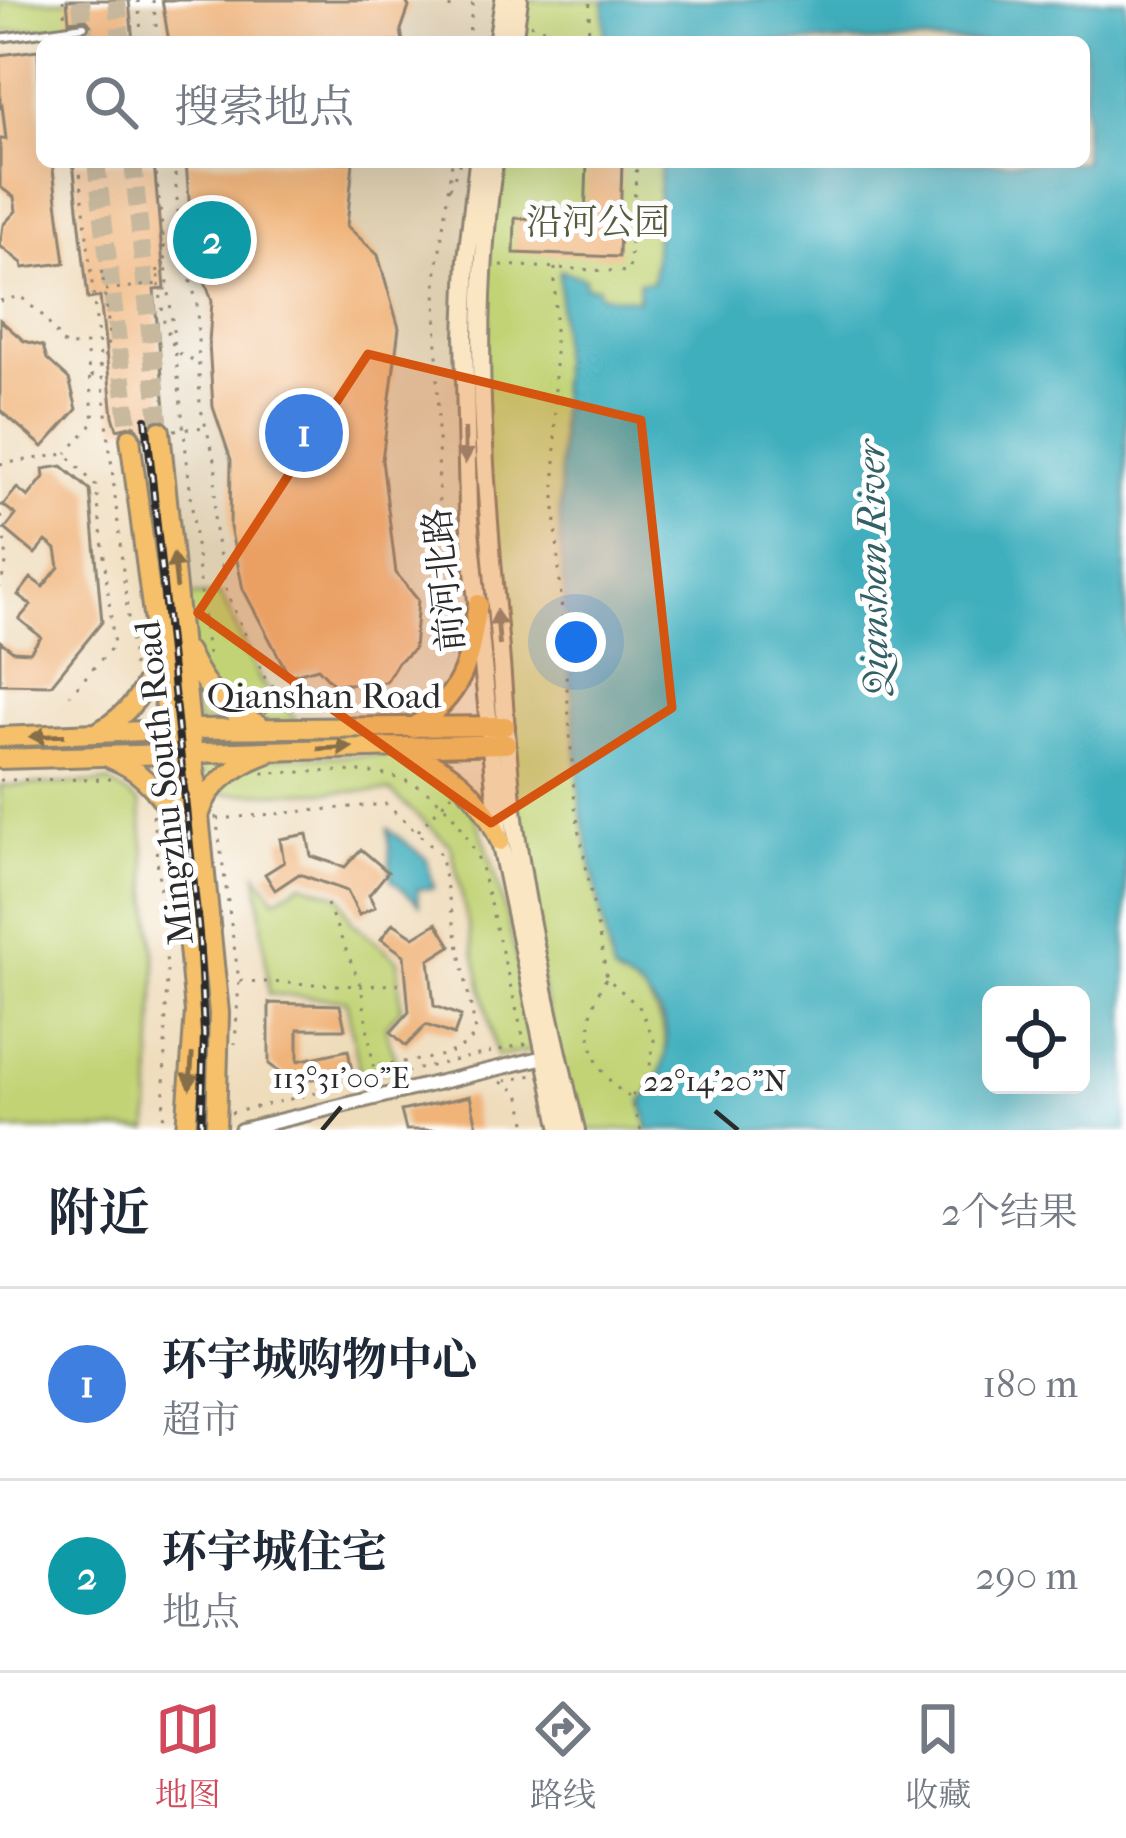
<!DOCTYPE html>
<html lang="zh">
<head>
<meta charset="utf-8">
<style>
	body { margin:0; font-family:"IM FELL French Canon","Noto Serif SC",serif; background:#f2f2f3; color:#1f2937 }
	.controls { position:absolute; right:36px; bottom:36px; display:grid; overflow:hidden; border-radius:18px; box-shadow:0 12px 48px #0002 }
	.controls button { width:108px; height:108px; display:grid; place-items:center; padding:0; border:0; border-bottom:3px solid #e0e1e3; background:#fff; color:#1f2937; font:60px sans-serif }
	.you { position:absolute; left:576px; top:642px; width:42px; height:42px; margin:-30px; border:9px solid #fff; border-radius:50%; background:#1a73e8; box-shadow:0 0 0 18px #1a73e833 }
	.badge { display:grid; place-items:center; width:78px; height:78px; border-radius:50%; background:#d1495b; color:#fff; font-size:39px; font-weight:700 }
	.pin { position:absolute; translate:-50% -50%; border:6px solid #fff; box-shadow:0 3px 12px #0006 }
	.list { margin:0; padding:0; list-style:none }
	h2 { display:flex; justify-content:space-between; align-items:center; height:156px; margin:0; padding:0 48px; font-size:51px }
	h2 small { font-size:39px; font-weight:400; color:#747a83 }
	.list li { display:grid; grid-template-columns:78px 1fr auto; gap:36px; align-items:center; box-sizing:border-box; height:192px; padding:0 48px; border-top:3px solid #e0e1e3 }
	.list b { display:block; font-size:45px; white-space:nowrap }
	.list p { margin:0; font-size:39px; white-space:nowrap; color:#747a83 }
	.list em { font-size:39px; font-style:normal; color:#747a83 }
	.icon { flex:none; width:66px; height:66px; fill:none; stroke:currentColor; stroke-width:2; stroke-linecap:round; stroke-linejoin:round }
	.map { position:relative; flex:none; width:1126px; height:1130px; overflow:hidden }
	.search { position:absolute; background:#fff; box-shadow:0 12px 48px #0002; left:36px; right:36px; top:36px; height:132px; display:flex; align-items:center; gap:30px; box-sizing:border-box; padding:0 42px; border-radius:18px; color:#747a83; font-size:45px }
	.sheet { height:540px; background:#fff }
	nav { display:flex; justify-content:space-around; align-items:center; box-sizing:border-box; height:168px; border-top:3px solid #e0e1e3; background:#fff; font-size:33px; color:#747a83 }
	nav a { display:grid; justify-items:center; gap:6px }
	nav .on { color:#d1495b }
	.map>svg:first-child { display:block }
	.built { fill:#dfcfb1 }
	.green { fill:#c1d375; stroke:#767f50; stroke-width:3 }
	.water { fill:#40afbd; stroke:#366d74; stroke-width:3; fill-rule:evenodd }
	.building { fill:#f0b378 }
	.lines { fill:none; stroke-linecap:round; stroke-linejoin:round }
	.primary-tunnel { stroke:#c8b99e; stroke-width:18; stroke-dasharray:18 9; stroke-linecap:butt }
	.service-casing { stroke:#8d8473; stroke-width:12 }
	.minor-casing { stroke:#8d8473; stroke-width:18 }
	.secondary-casing { stroke:#8d8473; stroke-width:22 }
	.primary-casing { stroke:#8d8473; stroke-width:24 }
	.path { stroke:#8d8473; stroke-width:3; stroke-dasharray:3 9; stroke-linecap:butt }
	.service { stroke:#fff; stroke-width:6 }
	.minor { stroke:#fff; stroke-width:12 }
	.secondary { stroke:#fbe6c4; stroke-width:16 }
	.primary { stroke:#f6c06b; stroke-width:18 }
	.rail-casing { stroke:#2b2b2b; stroke-width:8 }
	.rail { stroke:#fff; stroke-width:3; stroke-dasharray:9; stroke-linecap:butt }
	.path-bridge { stroke:#8d8473; stroke-width:3; stroke-dasharray:3 9; stroke-linecap:butt }
	.oneway { fill:#938878 }
	.oneway2 { fill:#866e48 }
	.marked { fill:#d5540f; fill-opacity:0.2; stroke:#d5540f; stroke-width:9; stroke-linejoin:round }
	.ticks { fill:none; stroke:#2b2b2b; stroke-width:4.5 }
	.labels { text-anchor:middle; stroke-width:10; stroke-linejoin:round; paint-order:stroke }
	.park-label { font-size:36px; fill:#585d41; stroke:#fff }
	.street-label { font-size:36px; fill:#2b2b2b; stroke:#fff }
	.water-label { font-size:39px; font-style:italic; fill:#336065; stroke:#fff }
	.ticks-label { font-size:30px; text-anchor:middle; fill:#2b2b2b; stroke:#fff; stroke-width:10; stroke-linejoin:round; paint-order:stroke }
</style>
</head>
<body>
<div class="map">
<svg width="1126" height="1130" viewBox="0 0 1126 1130">
	<rect width="100%" height="100%" fill="#fff"/>
	<filter id="ink" filterUnits="userSpaceOnUse"><feTurbulence type="fractalNoise" baseFrequency=".00833" numOctaves="2"/><feDisplacementMap in="SourceGraphic" scale="24" xChannelSelector="R" yChannelSelector="G"/><feConvolveMatrix kernelMatrix="1 2 1 2 8 2 1 2 1" color-interpolation-filters="sRGB"/></filter>
	<filter id="wash" filterUnits="userSpaceOnUse"><feTurbulence type="fractalNoise" baseFrequency=".004" numOctaves="4" result="noise"/><feDisplacementMap in="SourceGraphic" scale="48" xChannelSelector="R" yChannelSelector="G"/><feGaussianBlur stdDeviation="2.7" result="paint"/><feColorMatrix in="noise" values="0 0 0 0 0 0 0 0 0 0 0 0 0 0 0 0 0 1.4 0 .05"/><feComposite in="paint" operator="in"/></filter>
	<g filter="url(#wash)">
		<rect width="100%" height="100%" fill="#efdcbb"/>
		<path class="built" d="M 117,0 L 503,0 L 497,42 L 121,42 Z
			M 133,162 L 480,162 L 467,259 L 477,604 L 469,660 L 413,728 L 191,729 Z"/>
		<path class="green" d="M 0,0 L 81,0 L 83,26 L 0,32 Z
			M 523,0 L 604,0 L 605,42 L 517,42 Z
			M 499,162 L 661,162 L 653,283 L 639,300 L 598,295 L 585,287 L 584,278 L 560,271 L 647,996 C 672,1037 674,1064 642,1102 L 649,1130 L 575,1130 L 505,826 L 492,692 L 480,292 Z
			M 221,595 L 261,683 L 297,721 L 197,723 L 184,596 Z
			M 393,755 C 414,765 442,773 459,790 C 492,823 524,997 537,1050 L 497,1057 L 451,846 L 390,791 L 207,794 L 199,758 Z
			M 109,782 L 140,803 L 156,968 L 149,1130 L 0,1130 L 0,786 Z
			M 257,874 L 275,899 L 302,883 L 340,896 L 352,922 L 398,960 L 401,1008 L 385,1027 L 398,1068 L 360,1074 L 346,1000 L 269,994 Z"/>
		<path class="water" d="M 604,0 L 1126,0 L 1126,1130 L 649,1130 L 642,1102 C 668,1071 679,1027 646,995 C 637,986 623,980 613,973 L 581,810 L 560,542 L 560,270 L 584,278 L 585,287 L 598,287 L 599,295 L 638,300 L 639,282 L 653,282 L 661,162 L 1084,162 L 1084,42 L 605,42 ZM 991,995 L 1081,995 L 1081,1085 L 991,1085 Z
			M 388,829 L 427,859 L 434,888 L 417,889 L 419,904 L 391,879 Z"/>
		<g id="blocks">
			<path class="building" d="M 67,0 L 129,0 L 133,42 L 71,42 L 70,36 L 88,32 L 91,26 L 86,19 L 69,21 Z
				M 162,0 L 405,0 L 409,7 L 401,30 L 403,42 L 169,42 Z
				M 38,50 L 42,162 L 52,162 L 65,263 L 23,268 L 22,263 L 0,246 L 3,225 L 16,211 L 14,197 L 0,187 L 0,139 L 6,139 L 2,105 L 0,107 L 0,55 Z
				M 73,162 L 154,162 L 165,289 L 154,290 L 166,419 L 151,421 L 144,440 L 134,425 L 117,429 L 113,416 L 100,297 L 88,299 Z
				M 186,162 L 353,162 L 347,226 L 378,255 L 399,328 L 382,460 L 396,573 L 418,600 L 414,649 L 398,662 L 386,682 L 371,683 L 363,679 L 353,684 L 333,684 L 318,668 L 289,676 L 243,589 L 230,527 L 231,460 L 213,407 L 209,343 L 212,301 L 193,248 Z
				M 587,162 L 622,162 L 619,257 L 514,253 L 515,218 L 585,221 Z
				M 0,320 L 24,341 L 43,346 L 47,359 L 69,379 L 77,409 L 43,447 L 0,410 Z
				M 62,466 L 90,490 L 102,622 L 51,685 L 0,684 L 0,641 L 13,651 L 30,652 L 41,637 L 19,619 L 31,605 L 18,595 L 31,578 L 43,587 L 59,567 L 56,549 L 46,541 L 35,554 L 5,529 L 16,515 L 3,505 L 17,488 L 28,497 L 44,477 L 43,469 Z
				M 307,834 L 311,856 L 345,867 L 361,849 L 388,872 L 369,895 L 375,907 L 359,915 L 347,891 L 299,874 L 275,890 L 265,874 L 284,862 L 280,839 Z
				M 393,923 L 414,937 L 437,923 L 451,946 L 429,960 L 434,1006 L 461,1016 L 454,1035 L 426,1025 L 406,1046 L 391,1032 L 409,1012 L 404,955 L 381,939 Z
				M 269,1003 L 340,1005 L 345,1029 L 298,1029 L 298,1061 L 348,1050 L 352,1071 L 293,1083 L 269,1064 Z
				M 470,1096 L 478,1130 L 406,1130 L 401,1111 Z"/>
		</g>
	</g>
	<g filter="url(#ink)">
		<use href="#blocks" fill-opacity="0" stroke="#8d8473" stroke-width="3"/>
		<g class="lines">
			<path class="primary-tunnel" d="M 81,0 L 85,42
				M 117,0 L 121,42
				M 96,162 L 130,438
				M 133,162 L 160,431"/>
			<defs>
				<path id="service" d="M 0,38 L 84,26"/>
				<path id="minor" d="M 241,1130 L 549,1056"/>
				<path id="secondary" d="M 497,42 L 504,0
					M 513,42 L 519,0
					M 478,162 L 467,259 L 464,336 L 468,508 L 500,841 L 561,1130
					M 494,162 C 471,314 483,464 497,617 C 504,686 506,756 515,826 C 529,928 552,1030 576,1130"/>
				<path id="primary" d="M 160,431 L 219,1013 L 216,1130
					M 130,438 L 171,753 L 195,1012 L 186,1130
					M 188,652 C 203,685 223,711 258,724
					M 413,728 C 466,692 468,664 478,604
					M 98,732 C 128,715 148,690 156,656
					M 0,737 L 191,729 L 505,726
					M 403,749 C 451,769 481,793 500,841
					M 0,759 L 506,744
					M 112,759 C 139,769 159,791 173,817
					M 201,811 C 209,781 240,764 268,753"/>
			</defs>
			<use href="#service" class="service-casing"/>
			<use href="#minor" class="minor-casing"/>
			<use href="#secondary" class="secondary-casing"/>
			<use href="#primary" class="primary-casing"/>
			<path class="path" d="M 63,0 L 65,22
				M 138,0 L 142,42
				M 153,0 L 158,42
				M 450,9 L 450,0
				M 530,24 L 579,42
				M 468,42 L 473,0
				M 588,42 L 590,0
				M 79,162 L 134,673
				M 155,162 L 208,657
				M 174,162 L 181,248 L 197,303 L 200,406 L 216,463 L 214,525 L 227,594 L 265,678 L 289,702 L 406,706 L 423,699
				M 450,188 L 460,162
				M 501,265 L 629,272 L 637,162
				M 555,268 L 555,509 L 575,807 L 607,978 L 640,1008 L 654,1040 L 649,1072 L 631,1098 L 641,1130
				M 90,271 L 101,270 L 103,279
				M 158,272 L 157,265 L 166,264
				M 159,284 L 164,322 L 173,345
				M 0,301 L 20,296 L 43,316 L 66,347 L 86,344 L 94,422 L 67,453
				M 179,353 L 197,362
				M 91,377 C 116,352 108,322 104,290
				M 174,430 L 206,427
				M 0,464 L 66,454 L 96,486 L 114,645 L 70,695
				M 0,504 L 7,560 L 0,587
				M 450,657 L 439,510 L 436,278 L 452,162
				M 265,713 L 280,698
				M 0,780 L 118,779
				M 153,815 L 167,967 L 163,1130
				M 216,816 L 239,981 L 235,1044
				M 217,819 L 386,804 L 440,854 L 476,1032 C 461,1062 403,1060 373,1066
				M 418,831 L 452,794
				M 327,904 L 361,986 L 375,1077
				M 606,979 C 578,1022 586,1070 631,1098
				M 240,981 L 361,986 L 399,984
				M 505,1081 L 533,1075
				M 501,1082 L 519,1093 L 528,1130
				M 231,1113 L 525,1044 L 480,863 C 432,751 362,773 259,773"/>
			<use href="#service" class="service"/>
			<use href="#minor" class="minor"/>
			<use href="#secondary" class="secondary"/>
			<use href="#primary" class="primary"/>
			<defs>
				<path id="rail" d="M 146,419 L 199,934 L 204,1034 L 201,1130"/>
			</defs>
			<use href="#rail" class="rail-casing"/>
			<use href="#rail" class="rail"/>
			<path class="path-bridge" d="M 103,279 L 104,290 L 159,284 L 158,272"/>
		</g>
		<defs><path id="oneway-solid" d="M-6-.8H1V-3.2L6.5 0L1 3.2V.8H-6Z" transform="scale(3)"/></defs>
		<g class="oneway">
			<use href="#oneway-solid" transform="translate(465 446) rotate(89)"/>
			<use href="#oneway-solid" transform="translate(498 628) rotate(-95)"/>
		</g>
		<g class="oneway2">
			<use href="#oneway-solid" transform="translate(175 571) rotate(-96)"/>
			<use href="#oneway-solid" transform="translate(47 736) rotate(178)"/>
			<use href="#oneway-solid" transform="translate(335 748) rotate(-3)"/>
			<use href="#oneway-solid" transform="translate(191 1071) rotate(94)"/>
		</g>
	</g>
	<path class="marked" d="M 368,354 L 641,420 L 672,708 L 491,823 L 198,613 Z"/>
	<path class="ticks" d="M 715,1111 L 738,1130M 322,1130 L 341,1107"/>
	<g class="labels">
		<g class="park-label">
			<text x="598" y="234">沿河公园</text>
		</g>
		<g class="street-label">
			<text transform="translate(443 580) rotate(-96)" y="13">前河北路</text>
			<text x="324" y="708">Qianshan Road</text>
			<text transform="translate(163 783) rotate(-96)" y="13">Mingzhu South Road</text>
		</g>
		<g class="water-label">
			<text transform="translate(872 568) rotate(-91)" y="14">Qianshan River</text>
		</g>
	</g>
	<g class="ticks-label">
		<text x="341" y="1088">113°31'00"E</text>
		<text x="715" y="1091">22°14'20"N</text>
	</g>
</svg>
<div class="controls">
<button><svg class="icon" aria-label="locate" viewBox="0 0 24 24"><circle cx="12" cy="12" r="6"/><path d="M12 2v4M12 18v4M2 12h4M18 12h4"/></svg></button>
</div>
<div class="you"></div>
<div class="pin badge" style="left:304px;top:433px;background:#3f7fe0">1</div>
<div class="pin badge" style="left:212px;top:240px;background:#0f9aa8">2</div>
<div class="search"><svg class="icon" aria-label="search" viewBox="0 0 24 24"><circle cx="10" cy="10" r="6"/><path d="M15 15l6 6"/></svg>搜索地点</div>
</div>
<section class="sheet">
<h2>附近<small>2个结果</small></h2>
<ul class="list">
<li><span class="badge" style="background:#3f7fe0">1</span><div><b>环宇城购物中心</b><p>超市</p></div><em>180 m</em></li>
<li><span class="badge" style="background:#0f9aa8">2</span><div><b>环宇城住宅</b><p>地点</p></div><em>290 m</em></li>
</ul>
</section>
<nav>
<a class="on"><svg class="icon" aria-label="map" viewBox="0 0 24 24"><path d="M3 6l6-2 6 2 6-2v14l-6 2-6-2-6 2zM9 4v14M15 6v14"/></svg>地图</a>
<a><svg class="icon" aria-label="directions" viewBox="0 0 24 24"><path d="M12 3l9 9-9 9-9-9zM9 14v-3h6M13 9l2 2-2 2"/></svg>路线</a>
<a><svg class="icon" aria-label="saved" viewBox="0 0 24 24"><path d="M7 4h10v16l-5-4-5 4z"/></svg>收藏</a>
</nav>
</body>
</html>
